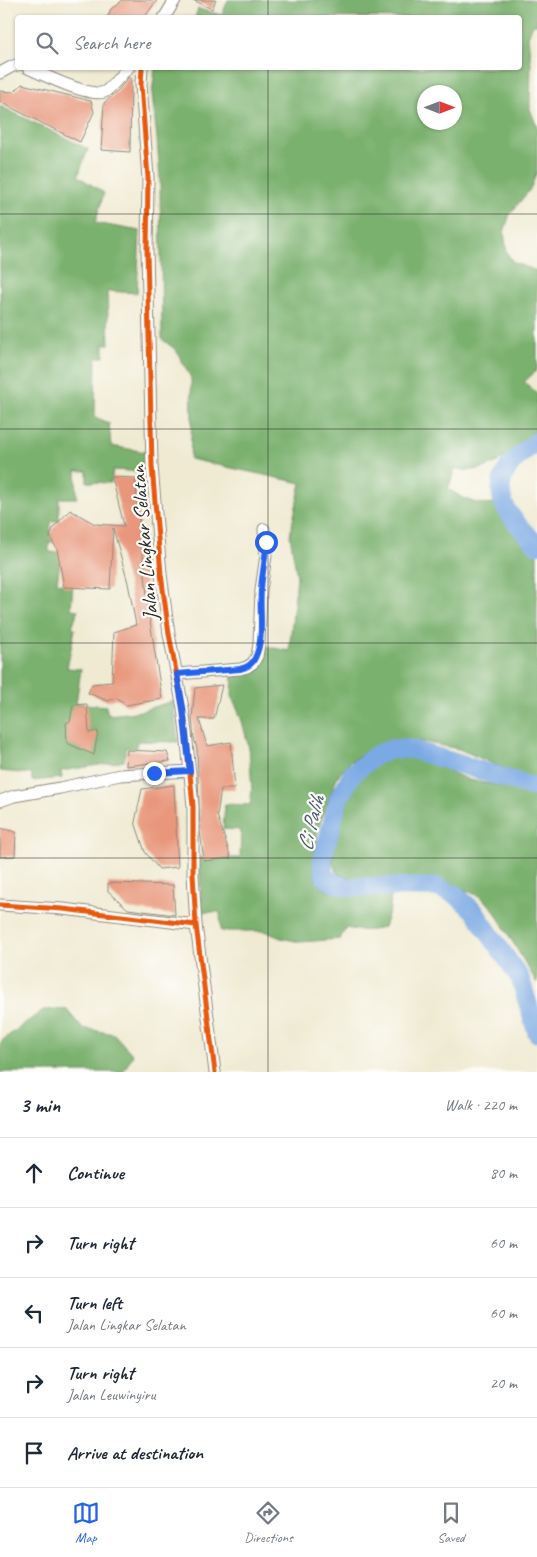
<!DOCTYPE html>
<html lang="en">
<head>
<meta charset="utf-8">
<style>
	body { margin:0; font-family:Caveat,sans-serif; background:#f2f2f3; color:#1f2937 }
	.compass { position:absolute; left:417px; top:85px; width:45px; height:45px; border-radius:50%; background:#fff; box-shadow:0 1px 4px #0004; rotate:90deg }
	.stop { position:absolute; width:15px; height:15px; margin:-11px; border:4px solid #2563eb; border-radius:50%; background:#fff }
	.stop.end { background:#2563eb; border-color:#fff; box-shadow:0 1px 5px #0008 }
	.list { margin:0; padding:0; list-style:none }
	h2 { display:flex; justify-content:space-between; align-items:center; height:65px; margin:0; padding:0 20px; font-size:21px }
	h2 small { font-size:16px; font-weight:400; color:#747a83 }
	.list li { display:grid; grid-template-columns:32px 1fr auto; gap:15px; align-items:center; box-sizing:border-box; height:70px; padding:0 20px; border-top:1px solid #e0e1e3 }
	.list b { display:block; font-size:19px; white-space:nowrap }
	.list p { margin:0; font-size:16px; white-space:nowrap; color:#747a83 }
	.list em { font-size:16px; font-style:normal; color:#747a83 }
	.icon { flex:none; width:28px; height:28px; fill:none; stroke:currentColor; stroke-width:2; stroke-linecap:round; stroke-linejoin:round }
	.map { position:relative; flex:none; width:537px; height:1072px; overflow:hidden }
	.search { position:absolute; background:#fff; box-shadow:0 1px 4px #0004; left:15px; right:15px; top:15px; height:55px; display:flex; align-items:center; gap:12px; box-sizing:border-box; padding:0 18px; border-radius:5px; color:#747a83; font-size:19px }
	.sheet { height:415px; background:#fff }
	nav { display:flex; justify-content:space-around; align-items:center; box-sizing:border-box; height:70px; border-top:1px solid #e0e1e3; background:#fff; font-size:14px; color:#747a83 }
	nav a { display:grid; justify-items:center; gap:2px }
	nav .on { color:#2563eb }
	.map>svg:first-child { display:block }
	.forest { fill:#7ab16e; stroke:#526e4c; fill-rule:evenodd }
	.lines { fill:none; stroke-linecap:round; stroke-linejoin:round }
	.river { stroke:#7aa9e4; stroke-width:19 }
	.building { fill:#e8977b }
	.minor-casing { stroke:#8d8a7e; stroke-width:13 }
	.minor { stroke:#fff; stroke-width:11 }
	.cycleway-casing { stroke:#fdfcf7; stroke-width:8 }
	.cycleway { stroke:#e8590c; stroke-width:5 }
	.route { stroke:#2563eb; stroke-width:6 }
	.grid { fill:none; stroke:#2b2b2b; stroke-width:1; stroke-opacity:0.55 }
	.labels { text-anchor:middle; stroke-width:4.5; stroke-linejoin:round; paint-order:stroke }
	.street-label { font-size:21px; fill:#2b2b2b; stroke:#fdfcf7 }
	.water-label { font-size:22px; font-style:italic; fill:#4b5d75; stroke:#fdfcf7 }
</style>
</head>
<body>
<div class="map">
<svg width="537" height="1072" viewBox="0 0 537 1072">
	<rect width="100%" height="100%" fill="#fdfcf7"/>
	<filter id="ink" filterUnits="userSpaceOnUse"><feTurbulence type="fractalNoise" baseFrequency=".02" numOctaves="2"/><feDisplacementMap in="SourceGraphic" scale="10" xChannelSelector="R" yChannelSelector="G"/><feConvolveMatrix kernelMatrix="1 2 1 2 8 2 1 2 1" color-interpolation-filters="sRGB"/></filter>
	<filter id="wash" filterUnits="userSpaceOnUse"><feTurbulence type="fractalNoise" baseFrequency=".0096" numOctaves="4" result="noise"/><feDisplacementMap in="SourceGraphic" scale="20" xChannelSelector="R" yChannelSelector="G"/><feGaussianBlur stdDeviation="1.12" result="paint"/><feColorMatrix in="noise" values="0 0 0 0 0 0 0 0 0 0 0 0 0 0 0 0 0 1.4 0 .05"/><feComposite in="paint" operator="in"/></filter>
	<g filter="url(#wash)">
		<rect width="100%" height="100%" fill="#efead1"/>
		<path class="forest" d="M 228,0 L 537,0 L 537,24 L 533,24 L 528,37 L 531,63 L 530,109 L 537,127 L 537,171 L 531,188 L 510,214 L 504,232 L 507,253 L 513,262 L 537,271 L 537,370 L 524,382 L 537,393 L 537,429 C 518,446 498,469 471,470 C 466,471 460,469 455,469 L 448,489 C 464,499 475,506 495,503 C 504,524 522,539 537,555 L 537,780 L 503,768 L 459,749 L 424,742 L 393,742 L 372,748 L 350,762 L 337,777 L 318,828 L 314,859 L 316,882 L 326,890 L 339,894 L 391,895 L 390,909 L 384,927 C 370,932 360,931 346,928 L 340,939 L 300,942 L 281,938 L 264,931 L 221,931 L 220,912 L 202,912 L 199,858 L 240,858 L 241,830 L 223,829 L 225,804 L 250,805 L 252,790 L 249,748 L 242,721 L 232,696 L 233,674 L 255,669 L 263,646 L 289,651 L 297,577 L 290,535 L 301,483 L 190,459 L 192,417 L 191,378 L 176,350 L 162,339 L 160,179 L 157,138 L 152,94 L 155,68 L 166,68 L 175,71 L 177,68 L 520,68 L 520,18 L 195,17 L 198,9 L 222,15 ZM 424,92 L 454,92 L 454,122 L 424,122 Z
			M 0,106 L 88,149 L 78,176 L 104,193 L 95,223 L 140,231 L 137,293 L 107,291 L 109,344 L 104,344 L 104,357 L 96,357 L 95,417 L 109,423 L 111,446 L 146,452 L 147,472 L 113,470 L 111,483 L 87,482 L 87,471 L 76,471 L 77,498 L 59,498 L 59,521 L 51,521 L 50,535 L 60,542 L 49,542 L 49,552 L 61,553 L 57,583 L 73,584 L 71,609 L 78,610 L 72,627 L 75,629 L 67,668 L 81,669 L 76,703 L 106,706 L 108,715 L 137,712 L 173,701 L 178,742 L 137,741 L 136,748 L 126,748 L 124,761 L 61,771 L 62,778 L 32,781 L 32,774 L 0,771 Z
			M 406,754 L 420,758 L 469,780 L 521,790 L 537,796 L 537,983 L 492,907 L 479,896 L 451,884 L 431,880 L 356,880 L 338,874 L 332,862 L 336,838 L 347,803 L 358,777 L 377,760 L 389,756 Z
			M 66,1009 L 82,1028 L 114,1034 L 133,1055 L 123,1072 L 0,1072 L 0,1043 L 4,1039 L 43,1010 Z"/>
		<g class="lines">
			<path class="river" d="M 537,441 C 528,449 516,457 509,467 C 486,499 517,523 537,545
				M 537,788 L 411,749 L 392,749 L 376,755 L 353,773 L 339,798 L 322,860 L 325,877 L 334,883 L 347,887 L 436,887 L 456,895 L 474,911 L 520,978 L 537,1033"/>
		</g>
		<g id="blocks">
			<path class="building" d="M 123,0 L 157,0 L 144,18 L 107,18 L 111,9 Z
				M 193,0 L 216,0 L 212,9 Z
				M 128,78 L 131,78 L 130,152 L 101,150 L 104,103 L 117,92 Z
				M 22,84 L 91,101 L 94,112 L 80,142 L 0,102 L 0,91 L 14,92 Z
				M 112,477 L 135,478 L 149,614 L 162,699 L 126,705 L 116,698 L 108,701 L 88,693 L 92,684 L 112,682 L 114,632 L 136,625 L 128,583 L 113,528 L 110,589 L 64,587 L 57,549 L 50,537 L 53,528 L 70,510 L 95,524 L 124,526 Z
				M 222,685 L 214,719 L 199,719 L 207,746 L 231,742 L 235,789 L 221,789 L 217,815 L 231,858 L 204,861 L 200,831 L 197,749 L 194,738 L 192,718 L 195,688 Z
				M 87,704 L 89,733 L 98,731 L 94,755 L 67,743 L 66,723 L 70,721 L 73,705 Z
				M 127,750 L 167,752 L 170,761 L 126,766 Z
				M 174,785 L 178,867 L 159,869 L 145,852 L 135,822 L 142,789 Z
				M 0,828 L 16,832 L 15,856 L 0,857 Z
				M 108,883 L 173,885 L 175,915 L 128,909 L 108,891 Z"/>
		</g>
	</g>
	<g filter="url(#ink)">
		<use href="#blocks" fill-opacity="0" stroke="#8d8a7e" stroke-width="1"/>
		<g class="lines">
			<defs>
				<path id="minor" d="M 164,18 L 175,0
					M 28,68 C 42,74 94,100 106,91 C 113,86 121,74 128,68
					M 142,68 L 141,84 L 148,178 L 147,250 L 152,466 L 161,574 L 169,634 L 183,708 L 187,742 L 193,806 L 193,874 L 196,925 L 215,1072
					M 0,73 L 13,66 L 18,65
					M 177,674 L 240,669 L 247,667 L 253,663 L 257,656 L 259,644 L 261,590 L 266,555 L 264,529
					M 0,801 L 14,796 L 60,788 L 120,775 L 190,771
					M 0,905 L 63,909 L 196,925"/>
			</defs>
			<use href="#minor" class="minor-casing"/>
			<use href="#minor" class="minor"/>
			<defs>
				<path id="cycleway" d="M 142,68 L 141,84 L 148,178 L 147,250 L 152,466 L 161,574 L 169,634 L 183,708 L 187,742 L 193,806 L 193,874 L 196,925 L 215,1072
					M 0,905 L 63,909 L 196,925"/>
			</defs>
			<use href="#cycleway" class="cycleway-casing"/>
			<use href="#cycleway" class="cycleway"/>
		</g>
	</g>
	<g class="lines" filter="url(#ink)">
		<path class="route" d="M 154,773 L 190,771 L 183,708 L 177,674 L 240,669 C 247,667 252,665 255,658 C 265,638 259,611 261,589 C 262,573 266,558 266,542"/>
	</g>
	<path class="grid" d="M 268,0 L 268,18M 268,68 L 268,1072M 0,214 L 537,214M 0,429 L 537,429M 0,643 L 537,643M 0,858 L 537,858"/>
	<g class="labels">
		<g class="street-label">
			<text transform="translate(144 543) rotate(-95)" y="7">Jalan Lingkar Selatan</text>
		</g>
		<g class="water-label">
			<text transform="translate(310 823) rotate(-76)" y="8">Ci Palih</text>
		</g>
	</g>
</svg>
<svg class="compass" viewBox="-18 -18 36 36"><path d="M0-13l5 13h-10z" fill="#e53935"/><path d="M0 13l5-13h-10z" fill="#747a83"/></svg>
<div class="stop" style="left:266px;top:542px"></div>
<div class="stop end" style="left:154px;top:773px"></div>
<div class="search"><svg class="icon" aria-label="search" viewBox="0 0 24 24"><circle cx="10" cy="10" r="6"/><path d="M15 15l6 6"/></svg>Search here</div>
</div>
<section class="sheet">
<h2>3 min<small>Walk · 220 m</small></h2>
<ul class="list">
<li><svg class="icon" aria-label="ahead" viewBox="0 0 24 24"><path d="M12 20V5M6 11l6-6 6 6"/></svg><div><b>Continue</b></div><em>80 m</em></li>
<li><svg class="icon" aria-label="right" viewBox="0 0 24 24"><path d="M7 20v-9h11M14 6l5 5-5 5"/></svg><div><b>Turn right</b></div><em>60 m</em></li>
<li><svg class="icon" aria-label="left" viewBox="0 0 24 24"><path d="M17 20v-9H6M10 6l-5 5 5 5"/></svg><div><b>Turn left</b><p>Jalan Lingkar Selatan</p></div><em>60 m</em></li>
<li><svg class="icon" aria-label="right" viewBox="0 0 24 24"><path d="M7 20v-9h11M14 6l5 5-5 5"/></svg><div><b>Turn right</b><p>Jalan Leuwinyiru</p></div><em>20 m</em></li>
<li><svg class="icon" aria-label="arrive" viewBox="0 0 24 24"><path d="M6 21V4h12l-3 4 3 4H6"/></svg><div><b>Arrive at destination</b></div></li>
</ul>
</section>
<nav>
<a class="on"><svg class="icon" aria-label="map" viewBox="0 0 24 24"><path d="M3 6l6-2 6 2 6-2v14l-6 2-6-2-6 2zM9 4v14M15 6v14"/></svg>Map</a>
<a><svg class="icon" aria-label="directions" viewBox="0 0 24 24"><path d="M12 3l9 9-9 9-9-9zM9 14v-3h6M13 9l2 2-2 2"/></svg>Directions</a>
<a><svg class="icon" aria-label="saved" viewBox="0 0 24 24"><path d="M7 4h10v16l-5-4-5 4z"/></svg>Saved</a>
</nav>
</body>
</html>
